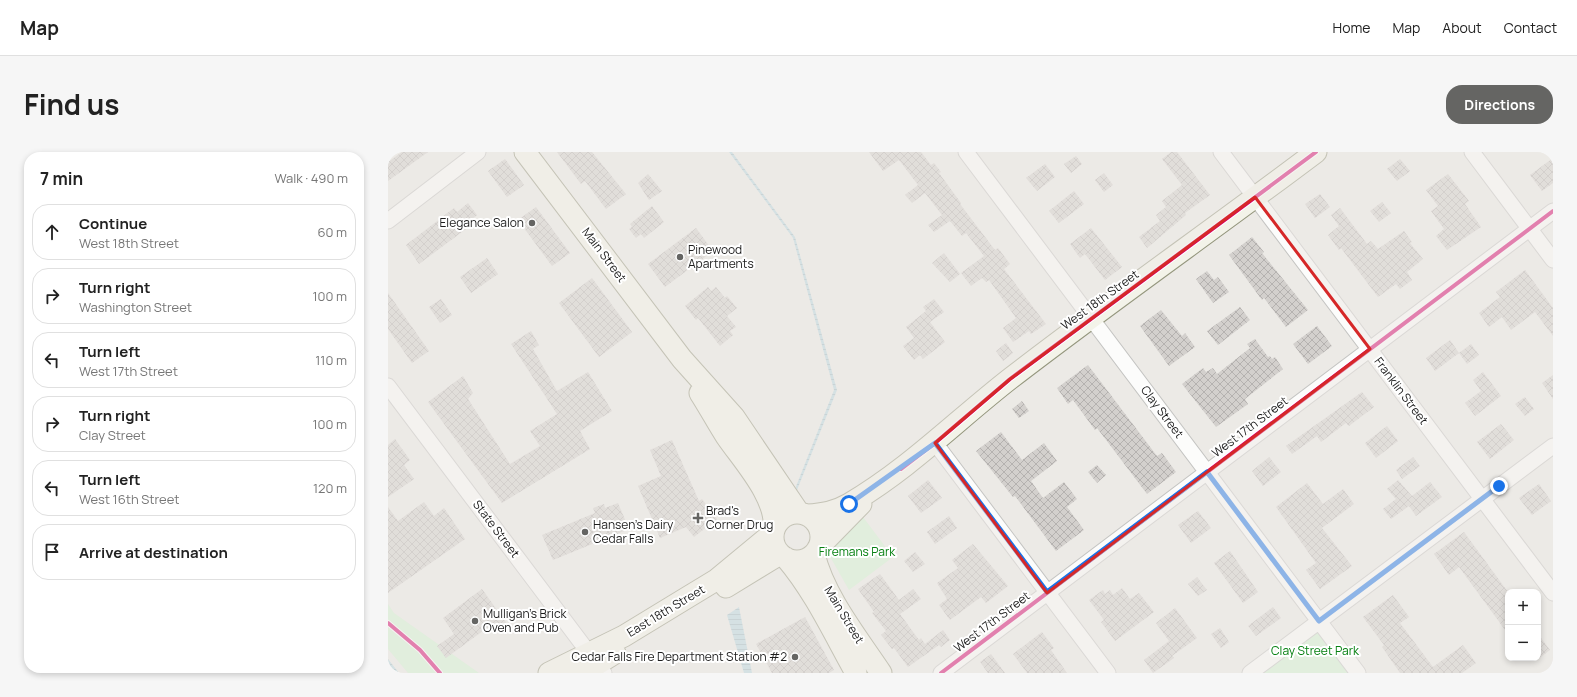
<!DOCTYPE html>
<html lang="en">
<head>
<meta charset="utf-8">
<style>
	body { margin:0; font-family:Manrope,sans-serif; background:#f6f6f6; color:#222 }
	.controls { position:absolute; right:12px; bottom:12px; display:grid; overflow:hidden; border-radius:8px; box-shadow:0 2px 6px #0003 }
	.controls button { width:36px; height:36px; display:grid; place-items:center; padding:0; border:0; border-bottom:1px solid #e0e0e0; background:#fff; color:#222; font:20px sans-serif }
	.stop { position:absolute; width:12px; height:12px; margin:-9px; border:3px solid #1a73e8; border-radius:50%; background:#fff }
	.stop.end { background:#1a73e8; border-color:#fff; box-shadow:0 1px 4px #0008 }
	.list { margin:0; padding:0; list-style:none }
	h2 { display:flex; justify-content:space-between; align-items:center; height:52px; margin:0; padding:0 16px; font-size:17px }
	h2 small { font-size:13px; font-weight:400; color:#767676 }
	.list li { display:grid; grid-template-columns:26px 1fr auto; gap:12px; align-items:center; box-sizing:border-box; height:56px; margin:0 8px 8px; padding:0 8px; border:1px solid #e0e0e0; border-radius:16px }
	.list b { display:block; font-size:15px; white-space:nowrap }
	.list p { margin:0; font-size:13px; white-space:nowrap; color:#767676 }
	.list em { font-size:13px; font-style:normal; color:#767676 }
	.icon { flex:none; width:22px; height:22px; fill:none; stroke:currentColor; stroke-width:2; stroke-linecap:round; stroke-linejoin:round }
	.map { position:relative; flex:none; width:1165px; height:521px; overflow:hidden; border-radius:16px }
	header { display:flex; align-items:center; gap:24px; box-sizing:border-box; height:56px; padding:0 20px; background:#fff; border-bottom:1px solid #e0e0e0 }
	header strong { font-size:19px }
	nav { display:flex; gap:22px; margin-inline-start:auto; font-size:14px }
	.intro { display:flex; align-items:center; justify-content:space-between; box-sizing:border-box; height:96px; padding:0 24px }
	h1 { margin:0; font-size:28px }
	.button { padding:10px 18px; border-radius:16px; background:#656563; color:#fff; font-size:14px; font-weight:700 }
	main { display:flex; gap:24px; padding:0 24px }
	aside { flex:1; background:#fff; border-radius:16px; box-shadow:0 2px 6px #0003 }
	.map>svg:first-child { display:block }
	.park { fill:#d2f3d3 }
	.water { fill:url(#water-rules) }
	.building { fill:url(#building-cross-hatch) }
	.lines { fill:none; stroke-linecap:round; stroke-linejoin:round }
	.street-casing { stroke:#c4c4c2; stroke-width:17 }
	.secondary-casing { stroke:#94967d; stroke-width:23 }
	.street { stroke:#fcfcfb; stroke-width:15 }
	.secondary { stroke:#f3f3e9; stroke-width:21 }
	.cycleway-casing { stroke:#fff; stroke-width:6 }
	.cycleway { stroke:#d6006c; stroke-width:4 }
	.route { stroke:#1a73e8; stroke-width:5 }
	.marked { fill:none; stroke:#d62828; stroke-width:3; stroke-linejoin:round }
	.poi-dot { fill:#656563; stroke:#fff; stroke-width:1.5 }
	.labels { text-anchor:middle; stroke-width:4; stroke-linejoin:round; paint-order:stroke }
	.poi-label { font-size:12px; fill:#1d1d1d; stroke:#fff; text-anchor:start }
	.street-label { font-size:12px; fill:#1d1d1d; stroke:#fff }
	.park-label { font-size:12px; fill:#078012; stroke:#fff }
</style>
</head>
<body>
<header>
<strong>Map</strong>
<nav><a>Home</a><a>Map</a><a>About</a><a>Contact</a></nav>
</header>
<div class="intro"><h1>Find us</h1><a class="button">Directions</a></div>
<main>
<aside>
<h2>7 min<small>Walk · 490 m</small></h2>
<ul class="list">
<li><svg class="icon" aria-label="ahead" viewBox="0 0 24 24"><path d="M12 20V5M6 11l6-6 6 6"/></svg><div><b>Continue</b><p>West 18th Street</p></div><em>60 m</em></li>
<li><svg class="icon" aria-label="right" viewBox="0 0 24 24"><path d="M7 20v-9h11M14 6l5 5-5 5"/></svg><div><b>Turn right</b><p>Washington Street</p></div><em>100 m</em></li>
<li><svg class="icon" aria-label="left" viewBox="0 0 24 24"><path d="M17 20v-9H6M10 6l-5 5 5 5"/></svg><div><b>Turn left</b><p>West 17th Street</p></div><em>110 m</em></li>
<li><svg class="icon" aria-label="right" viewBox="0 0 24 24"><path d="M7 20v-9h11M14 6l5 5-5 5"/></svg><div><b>Turn right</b><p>Clay Street</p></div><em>100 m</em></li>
<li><svg class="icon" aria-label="left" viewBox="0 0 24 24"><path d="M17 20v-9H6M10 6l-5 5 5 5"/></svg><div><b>Turn left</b><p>West 16th Street</p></div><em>120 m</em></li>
<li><svg class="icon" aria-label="arrive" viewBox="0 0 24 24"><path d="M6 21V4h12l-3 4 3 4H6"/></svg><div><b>Arrive at destination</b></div></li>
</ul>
</aside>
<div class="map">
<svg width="1165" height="521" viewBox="0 0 1165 521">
	<defs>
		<pattern id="water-rules" width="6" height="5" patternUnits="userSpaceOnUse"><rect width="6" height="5" fill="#b8d8e1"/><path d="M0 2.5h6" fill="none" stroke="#9eb9c1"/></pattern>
		<pattern id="building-cross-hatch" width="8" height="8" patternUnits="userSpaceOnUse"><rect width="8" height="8" fill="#d3d0cd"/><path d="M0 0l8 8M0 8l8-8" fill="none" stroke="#b5b2b0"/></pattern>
	</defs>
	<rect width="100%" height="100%" fill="#eceae6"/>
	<path class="park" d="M 475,365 L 505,405 L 461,438 L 436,394 Z
		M 0,452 L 6,461 L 91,521 L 20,521 L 0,497 Z
		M 931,469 L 970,521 L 862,521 Z"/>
	<path class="water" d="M 341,0 L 344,0 L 407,85 L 449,238 L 409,338 L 407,337 L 446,238 L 405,86 Z
		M 351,455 L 364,521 L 356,521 L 339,463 Z
		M 0,507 L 11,521 L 0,521 Z"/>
	<path class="building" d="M 14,0 L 40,0 L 0,29 L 0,10 Z
		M 169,0 L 204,0 L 238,42 L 218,57 L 197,29 L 193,32 Z
		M 481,0 L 533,0 L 543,13 L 546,11 L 553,20 L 551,21 L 573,51 L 572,52 L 607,98 L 610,96 L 622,112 L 616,117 L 658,172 L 643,182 L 641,179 L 625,190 L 615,176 L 628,166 L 601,128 L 598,130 L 594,126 L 583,134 L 573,121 L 596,104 L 578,81 L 574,84 L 562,69 L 546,80 L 540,73 L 554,63 L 537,41 L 524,51 L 517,43 L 530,33 L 511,8 L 495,19 Z
		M 783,0 L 789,0 L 822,43 L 797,61 L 798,63 L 759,96 L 751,85 L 772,69 L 768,63 L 778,55 L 774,49 L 794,33 L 774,7 Z
		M 688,4 L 694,12 L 683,21 L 676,12 Z
		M 1165,6 L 1165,31 L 1154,39 L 1142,23 Z
		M 117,7 L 136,33 L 119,45 L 100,19 Z
		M 1012,7 L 1022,19 L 1009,29 L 999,17 Z
		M 657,12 L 667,25 L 649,39 L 638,26 Z
		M 716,21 L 725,33 L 716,40 L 707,28 Z
		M 260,22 L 274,39 L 261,48 L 250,31 Z
		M 1060,22 L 1081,49 L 1077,52 L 1093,75 L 1059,98 L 1048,84 L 1056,77 L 1043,59 L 1050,54 L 1038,38 Z
		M 686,39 L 696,52 L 671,71 L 661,59 Z
		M 932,42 L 942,55 L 927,66 L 917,52 Z
		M 994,50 L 1003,61 L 991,70 L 982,59 Z
		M 80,51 L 89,63 L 79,71 L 82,74 L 31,112 L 18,93 L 66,56 L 69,60 Z
		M 264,54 L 276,70 L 256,86 L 253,82 L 248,86 L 241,77 L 244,75 L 242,72 Z
		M 148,55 L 182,101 L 164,114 L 130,68 Z
		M 952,56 L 979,92 L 983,89 L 990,97 L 1016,79 L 1024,90 L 1022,91 L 1035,107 L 1019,120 L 1024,128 L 1012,137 L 1008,132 L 990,145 L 953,96 L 951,98 L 940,83 L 951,74 L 943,63 Z
		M 308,76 L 325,99 L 277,135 L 260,112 Z
		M 703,76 L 734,115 L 717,128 L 697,102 L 692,106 L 682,92 Z
		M 864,85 L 876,100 L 874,101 L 920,158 L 898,175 L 876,146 L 874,148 L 841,103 Z
		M 556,101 L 572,122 L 562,130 L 544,111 Z
		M 99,106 L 110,122 L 83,141 L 72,125 Z
		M 1137,118 L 1165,156 L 1165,184 L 1147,160 L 1123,178 L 1114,165 L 1101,175 L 1091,161 L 1112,145 L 1108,140 Z
		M 819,119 L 826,128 L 830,125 L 841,140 L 825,151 L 808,127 Z
		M 204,126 L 244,180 L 211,205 L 171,151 Z
		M 320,135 L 323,139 L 328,135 L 337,146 L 339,144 L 349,156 L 339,164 L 348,175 L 342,179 L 345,183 L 332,194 L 310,166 L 308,168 L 297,154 Z
		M 0,141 L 41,199 L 24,211 L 0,177 Z
		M 53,147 L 64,163 L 52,171 L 41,155 Z
		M 546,147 L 556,160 L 542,170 L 557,190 L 535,207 L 532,203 L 526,208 L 515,194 L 526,186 L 518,175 L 538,159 L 535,155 Z
		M 852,155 L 862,168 L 830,193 L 819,179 Z
		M 773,158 L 794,184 L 797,181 L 807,195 L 781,214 L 752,174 Z
		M 929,174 L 944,194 L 920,212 L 905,192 Z
		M 143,179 L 151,193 L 145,197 L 169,239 L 200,220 L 224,259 L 192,279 L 202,297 L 114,351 L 40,250 L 75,224 L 85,241 L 80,247 L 122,312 L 152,294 L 142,279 L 169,262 L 123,192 Z
		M 867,187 L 880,205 L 882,204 L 884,207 L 887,205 L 895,217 L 857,247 L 860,252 L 828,275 L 794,232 L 815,216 L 818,220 L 825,216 L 829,222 L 862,196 L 859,192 Z
		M 1062,188 L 1071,201 L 1047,219 L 1038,206 Z
		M 618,191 L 625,201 L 615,209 L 608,199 Z
		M 1083,192 L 1091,203 L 1079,212 L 1071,201 Z
		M 700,213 L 769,304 L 774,301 L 788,320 L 759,342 L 709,276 L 707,278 L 685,248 L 680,252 L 669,236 Z
		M 1095,220 L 1113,244 L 1087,264 L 1077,251 L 1093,239 L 1085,228 Z
		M 1165,223 L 1165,247 L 1154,231 Z
		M 974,240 L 986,255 L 961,274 L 958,271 L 933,290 L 929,284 L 904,302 L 898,294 Z
		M 1137,245 L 1146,257 L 1137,264 L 1127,252 Z
		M 634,249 L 641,259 L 631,266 L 624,257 Z
		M 1113,272 L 1126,288 L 1102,307 L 1089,290 Z
		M 999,274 L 1010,289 L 988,306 L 977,291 Z
		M 613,280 L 634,308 L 656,291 L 669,309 L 643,329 L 655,346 L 676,330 L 689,347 L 679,355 L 696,378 L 668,399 L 627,344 L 625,345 L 588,299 Z
		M 7,287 L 22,308 L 16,313 L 26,327 L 0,345 L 0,293 Z
		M 284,288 L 311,349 L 314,347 L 329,367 L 306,385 L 298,375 L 272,386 L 250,334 L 273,324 L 262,298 Z
		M 881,305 L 893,320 L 875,334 L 864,319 Z
		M 1025,305 L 1032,314 L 1014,327 L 1008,318 Z
		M 709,313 L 718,323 L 709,331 L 700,320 Z
		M 540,328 L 554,346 L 533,361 L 520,344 Z
		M 1010,328 L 1024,344 L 1042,330 L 1054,345 L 1028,364 L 1021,354 L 1003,367 L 995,357 L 1008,347 L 999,337 Z
		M 919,331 L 935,352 L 955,337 L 966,352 L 934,376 L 964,414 L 932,437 L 918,418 L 928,411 L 888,355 Z
		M 1151,332 L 1163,349 L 1144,363 L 1131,346 Z
		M 36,350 L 46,364 L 56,356 L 77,387 L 0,441 L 0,355 L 10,369 Z
		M 230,351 L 241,377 L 165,408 L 154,383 L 207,361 L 205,356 L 216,352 L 217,356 Z
		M 810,359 L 823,376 L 803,391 L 790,373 Z
		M 561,364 L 569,376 L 547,392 L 539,380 Z
		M 1076,380 L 1120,440 L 1120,482 L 1071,415 L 1061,423 L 1046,402 Z
		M 585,392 L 620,434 L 598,451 L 593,445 L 562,468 L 551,453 L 559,447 L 549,431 L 570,416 L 564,408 Z
		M 842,399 L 870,440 L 855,451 L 826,411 Z
		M 527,400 L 537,412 L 525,420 L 516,409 Z
		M 492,422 L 511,448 L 525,437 L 533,447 L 512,462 L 531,488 L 533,486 L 537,492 L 555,478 L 562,488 L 553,495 L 551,493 L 520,515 L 506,496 L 504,497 L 493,483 L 498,479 L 484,461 L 486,460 L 470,437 Z
		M 809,425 L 819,438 L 810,444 L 800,432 Z
		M 734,436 L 742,447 L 751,441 L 766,460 L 727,489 L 713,470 L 716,468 L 701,448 L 715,438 L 717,442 L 722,438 L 725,443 Z
		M 94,437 L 119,472 L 108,480 L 103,473 L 58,506 L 49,494 L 66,482 L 55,466 Z
		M 1005,443 L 1021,465 L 1012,471 L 1045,515 L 1075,493 L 1088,511 L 1074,521 L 1012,521 L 994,495 L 996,493 L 975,465 Z
		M 885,455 L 893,466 L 868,484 L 860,474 Z
		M 787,456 L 809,486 L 784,504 L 786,506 L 765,521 L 756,508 L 781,489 L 768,471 Z
		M 417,465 L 446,518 L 441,521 L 384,521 L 368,492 Z
		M 832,476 L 841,490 L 833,496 L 823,482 Z
		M 654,480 L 666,496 L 663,498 L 679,521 L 639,521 L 625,502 Z
		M 1150,482 L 1162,498 L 1150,507 Z
		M 603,502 L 617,521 L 600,521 L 592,510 Z"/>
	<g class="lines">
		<defs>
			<path id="street" d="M 578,0 L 970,521
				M 833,0 L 1165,441
				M 1084,0 L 1165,108
				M 0,69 L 90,0
				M 0,234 L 216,521
				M 547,291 L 720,521
				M 553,521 L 1165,59
				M 862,521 L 1165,294"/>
			<path id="secondary" d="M 137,0 L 294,207 L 346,265 L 411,361
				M 312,241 C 321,255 329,270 338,284 C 355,309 390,346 386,378
				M385 385a24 24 0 1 1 48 0a24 24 0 1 1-48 0Z
				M 419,363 C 435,362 447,360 461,352 C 521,317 569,268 623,226 C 723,149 827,76 928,0
				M 430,396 L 473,352
				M 426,402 C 436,444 469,485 493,521
				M 398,406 C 427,440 446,482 468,521
				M 338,435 L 392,402
				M 161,521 L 236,484 L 300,445 L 328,428 L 385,381
				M 195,521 L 227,501"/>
		</defs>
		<use href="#street" class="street-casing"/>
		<use href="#secondary" class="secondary-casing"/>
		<use href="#street" class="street"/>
		<use href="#secondary" class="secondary"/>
		<defs>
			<path id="cycleway" d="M 513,317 L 547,291 L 622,227 L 928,0
				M 0,471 L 32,498 L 52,521
				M 553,521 L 1165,59"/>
		</defs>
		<use href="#cycleway" class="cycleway-casing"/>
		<use href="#cycleway" class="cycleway"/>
	</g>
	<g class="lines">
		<path class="route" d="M 461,352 L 547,291 L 659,440 L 819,320 L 931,469 L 1111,334"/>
	</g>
	<path d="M0 0H1165V521H0ZM 867,45 L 982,197 L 659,441 L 547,291 L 622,227 Z" fill="#eceae6" fill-opacity=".55" fill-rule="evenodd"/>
	<path class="marked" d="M 867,45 L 982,197 L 659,441 L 547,291 L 622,227 Z"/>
	<g class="poi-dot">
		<circle cx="144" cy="71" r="4"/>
		<circle cx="292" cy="105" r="4"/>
		<path d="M308 360h4v4h4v4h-4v4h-4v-4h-4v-4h4z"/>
		<circle cx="197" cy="380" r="4"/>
		<circle cx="87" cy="469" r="4"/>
		<circle cx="407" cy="505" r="4"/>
	</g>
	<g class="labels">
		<g class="poi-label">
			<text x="136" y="75" text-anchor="end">Elegance Salon</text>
			<text x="300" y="102">Pinewood<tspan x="300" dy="14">Apartments</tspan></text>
			<text x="318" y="363">Brad's<tspan x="318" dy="14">Corner Drug</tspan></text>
			<text x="205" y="377">Hansen's Dairy<tspan x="205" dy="14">Cedar Falls</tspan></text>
			<text x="95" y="466">Mulligan's Brick<tspan x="95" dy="14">Oven and Pub</tspan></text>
			<text x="399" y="509" text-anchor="end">Cedar Falls Fire Department Station #2</text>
		</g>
		<g class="street-label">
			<text transform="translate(216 103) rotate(53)" y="4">Main Street</text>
			<text transform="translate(712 148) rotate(-36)" y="4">West 18th Street</text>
			<text transform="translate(1013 239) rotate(53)" y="4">Franklin Street</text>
			<text transform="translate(774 260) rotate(53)" y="4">Clay Street</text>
			<text transform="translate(862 275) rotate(-37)" y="4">West 17th Street</text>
			<text transform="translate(108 377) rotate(53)" y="4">State Street</text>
			<text transform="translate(278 459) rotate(-31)" y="4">East 18th Street</text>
			<text transform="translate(456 463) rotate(59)" y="4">Main Street</text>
			<text transform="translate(604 470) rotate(-37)" y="4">West 17th Street</text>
		</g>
		<g class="park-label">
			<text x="469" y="404">Firemans Park</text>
			<text x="927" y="503">Clay Street Park</text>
		</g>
	</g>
</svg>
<div class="controls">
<button>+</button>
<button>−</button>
</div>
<div class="stop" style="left:461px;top:352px"></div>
<div class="stop end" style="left:1111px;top:334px"></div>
</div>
</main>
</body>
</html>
